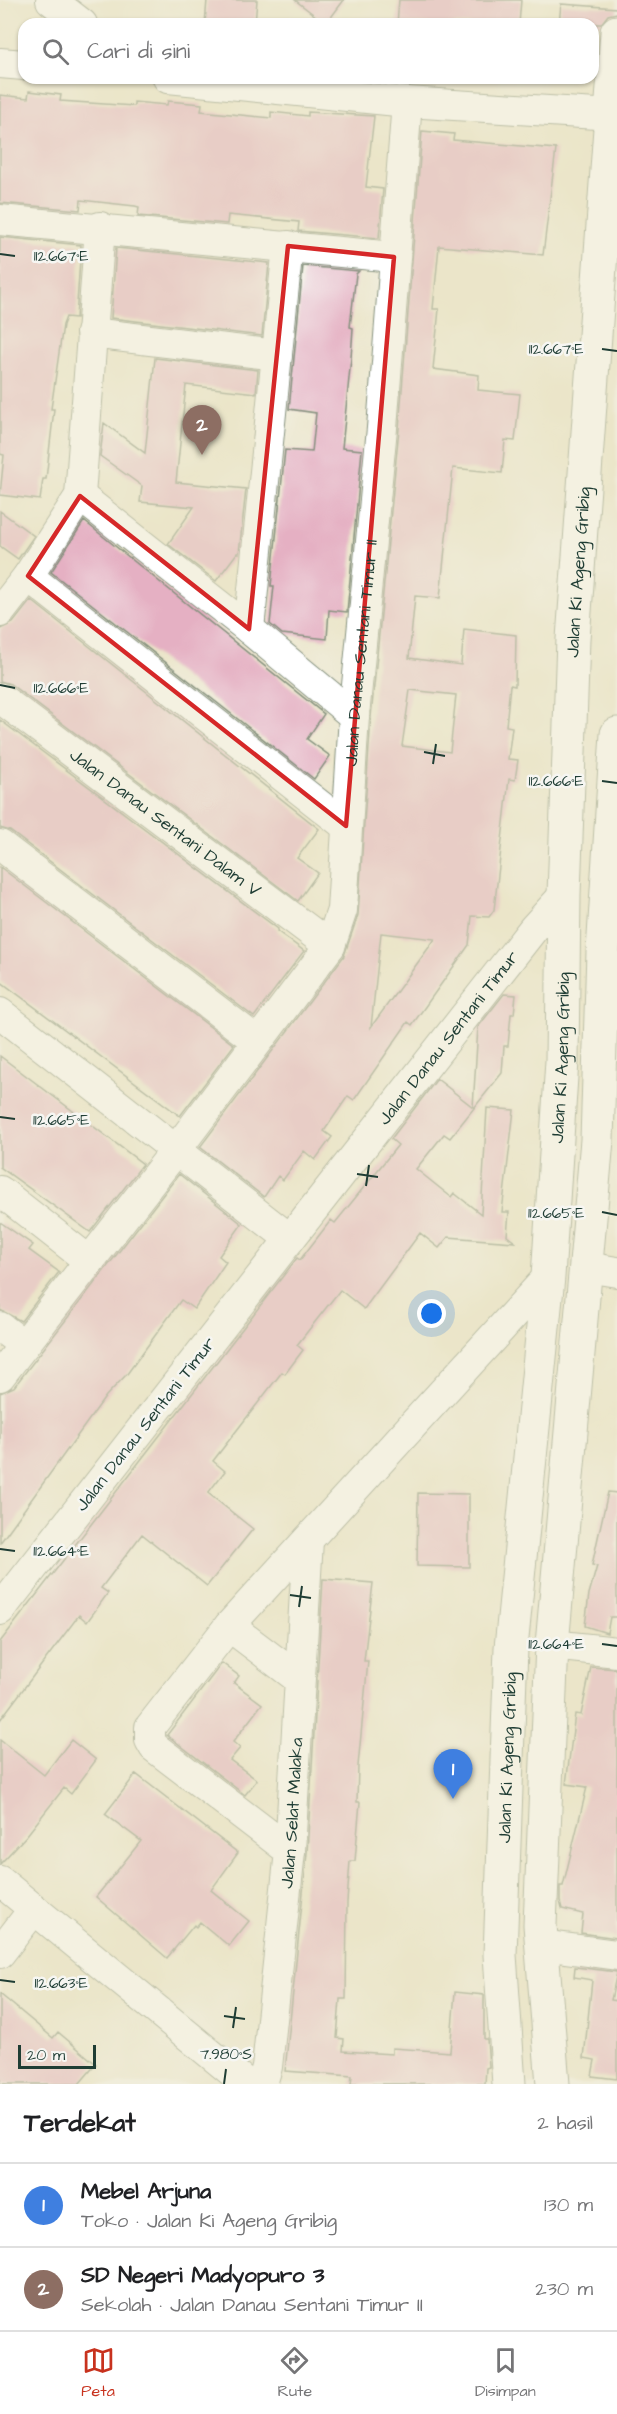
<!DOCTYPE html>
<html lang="id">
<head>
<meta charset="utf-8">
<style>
	body { margin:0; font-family:"Architects Daughter",sans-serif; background:#f6f6f6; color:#202124 }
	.scale { position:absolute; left:18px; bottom:15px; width:78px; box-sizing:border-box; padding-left:6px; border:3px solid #1f3d34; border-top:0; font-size:16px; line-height:21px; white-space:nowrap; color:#1f3d34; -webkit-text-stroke:4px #f6f6f2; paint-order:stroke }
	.you { position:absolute; left:432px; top:1314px; width:21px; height:21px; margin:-15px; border:4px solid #fff; border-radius:50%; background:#1a73e8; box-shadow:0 0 0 9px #1a73e833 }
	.badge { display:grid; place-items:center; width:39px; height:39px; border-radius:50%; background:#c8321e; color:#fff; font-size:20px; font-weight:700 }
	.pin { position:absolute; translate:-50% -50px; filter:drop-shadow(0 2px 3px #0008) }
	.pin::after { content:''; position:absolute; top:32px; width:21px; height:18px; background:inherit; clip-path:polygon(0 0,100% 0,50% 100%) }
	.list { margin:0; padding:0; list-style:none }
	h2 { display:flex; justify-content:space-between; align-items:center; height:78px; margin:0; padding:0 24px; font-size:26px }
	h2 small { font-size:20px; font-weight:400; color:#757577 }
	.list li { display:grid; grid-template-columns:39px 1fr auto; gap:18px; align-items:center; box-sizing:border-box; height:84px; padding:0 24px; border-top:2px solid #e0e0e0 }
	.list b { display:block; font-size:22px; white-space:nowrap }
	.list p { margin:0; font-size:20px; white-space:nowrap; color:#757577 }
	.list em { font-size:20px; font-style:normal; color:#757577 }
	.icon { flex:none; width:33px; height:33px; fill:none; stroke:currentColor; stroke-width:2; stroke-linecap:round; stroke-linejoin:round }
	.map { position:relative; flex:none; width:617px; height:2084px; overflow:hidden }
	.search { position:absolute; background:#fff; box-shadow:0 2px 4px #0004; left:18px; right:18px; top:18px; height:66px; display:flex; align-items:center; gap:15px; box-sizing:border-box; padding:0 21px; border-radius:18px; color:#757577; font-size:22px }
	.sheet { height:246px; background:#fff }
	nav { display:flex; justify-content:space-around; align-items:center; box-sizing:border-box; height:84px; border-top:2px solid #e0e0e0; background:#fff; font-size:16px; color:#757577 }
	nav a { display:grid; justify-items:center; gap:3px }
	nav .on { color:#c8321e }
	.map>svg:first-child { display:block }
	.building { fill:#e5b0c3; fill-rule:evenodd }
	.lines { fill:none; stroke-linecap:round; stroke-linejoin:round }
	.minor-casing { stroke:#85917e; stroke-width:32 }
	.major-casing { stroke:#85917e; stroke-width:35 }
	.minor { stroke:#fff; stroke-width:30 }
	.major { stroke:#fff; stroke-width:33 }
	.marked { fill:none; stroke:#d62828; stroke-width:4.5; stroke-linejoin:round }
	.ticks { fill:none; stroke:#1f3d34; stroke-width:2 }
	.labels { text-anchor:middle; stroke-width:5; stroke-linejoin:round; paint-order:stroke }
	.street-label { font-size:18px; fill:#1f3d34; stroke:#f6f6f2 }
	.ticks-label { font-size:15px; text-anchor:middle; fill:#1f3d34; stroke:#f6f6f2; stroke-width:5; stroke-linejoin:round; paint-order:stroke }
</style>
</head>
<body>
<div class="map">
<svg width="617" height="2084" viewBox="0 0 617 2084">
	<rect width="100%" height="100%" fill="#f6f6f2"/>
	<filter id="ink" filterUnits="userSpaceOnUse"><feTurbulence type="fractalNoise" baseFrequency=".0167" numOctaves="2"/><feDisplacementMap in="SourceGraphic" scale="12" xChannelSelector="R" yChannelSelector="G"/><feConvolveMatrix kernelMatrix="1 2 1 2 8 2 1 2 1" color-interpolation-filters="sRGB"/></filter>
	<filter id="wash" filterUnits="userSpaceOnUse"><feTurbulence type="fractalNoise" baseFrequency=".008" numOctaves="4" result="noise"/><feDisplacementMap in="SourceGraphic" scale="24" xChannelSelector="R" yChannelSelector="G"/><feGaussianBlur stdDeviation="1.35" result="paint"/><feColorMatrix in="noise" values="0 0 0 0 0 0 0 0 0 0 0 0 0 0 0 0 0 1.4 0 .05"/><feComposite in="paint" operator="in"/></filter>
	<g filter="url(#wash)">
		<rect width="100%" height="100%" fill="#ebe5c9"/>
		<g id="blocks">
			<path class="building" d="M 207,0 L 257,0 L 255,24 L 205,24 Z
				M 295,0 L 344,0 L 326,24 Z
				M 399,0 L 521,0 L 519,24 L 397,24 Z
				M 561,4 L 617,8 L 617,13 L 608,15 L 601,24 L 559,24 Z
				M 29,91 L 61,95 L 60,101 L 134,106 L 134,102 L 167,105 L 168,101 L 202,104 L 201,111 L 271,118 L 271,112 L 308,116 L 308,112 L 374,116 L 366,187 L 383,189 L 379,238 L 298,231 L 299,222 L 228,215 L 227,224 L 138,216 L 139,207 L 135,206 L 81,200 L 80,210 L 0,203 L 0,95 L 28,98 Z
				M 422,131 L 454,134 L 453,140 L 556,149 L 543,255 L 439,246 L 433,309 L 439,309 L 433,369 L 479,375 L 478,390 L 520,394 L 515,441 L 505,440 L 502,473 L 453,468 L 440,598 L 415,596 L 409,658 L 461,665 L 464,629 L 516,635 L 515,686 L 510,685 L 506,726 L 512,727 L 508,759 L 518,760 L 515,780 L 509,779 L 494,910 L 489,917 L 472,916 L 469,945 L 412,1025 L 408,1022 L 354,1100 L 348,1096 L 324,1131 L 332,1137 L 315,1160 L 304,1151 L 283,1180 L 278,1176 L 264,1197 L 200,1147 L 344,956 L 358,915 L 371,717 L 399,429 ZM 410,690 L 456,695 L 450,752 L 402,746 ZM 381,933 L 435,939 L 371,1027 Z
				M 0,237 L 81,245 L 76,318 L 66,317 L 63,325 L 51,409 L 54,409 L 46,479 L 43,479 L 40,500 L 0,495 L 4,455 L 0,454 Z
				M 116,248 L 269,263 L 262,336 L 111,318 Z
				M 303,266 L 359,271 L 356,274 L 350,327 L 353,328 L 351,358 L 342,448 L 362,450 L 347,612 L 329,610 L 327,639 L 282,634 L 270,624 L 274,586 L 271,586 L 285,450 L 312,452 L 316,413 L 289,409 Z
				M 155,358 L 258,370 L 256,393 L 186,385 L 176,482 L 246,489 L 239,553 L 237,553 L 216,581 L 168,544 L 194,507 L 140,502 L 142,486 L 100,456 L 104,423 L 145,453 Z
				M 0,511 L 34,536 L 18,559 L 0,546 Z
				M 84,521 L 324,714 L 307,739 L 330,756 L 314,779 L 51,572 Z
				M 31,600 L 319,829 L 297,858 L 318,873 L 298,901 L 10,684 L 0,681 L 0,629 L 13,623 Z
				M 0,720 L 278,929 L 277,931 L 304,951 L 254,1017 L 10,831 L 0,828 Z
				M 0,867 L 234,1045 L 180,1116 L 0,981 Z
				M 504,994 L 516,995 L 514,1014 L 511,1014 L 508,1046 L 504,1046 L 502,1073 L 450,1138 L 444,1134 L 416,1169 L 451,1197 L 454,1193 L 481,1214 L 487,1108 L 514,1110 L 502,1212 L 509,1212 L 507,1236 L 515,1242 L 448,1237 L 439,1248 L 420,1233 L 364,1309 L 340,1290 L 297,1345 L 303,1350 L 285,1374 L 282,1372 L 213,1461 L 225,1471 L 208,1493 L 253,1529 L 207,1586 L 142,1534 L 101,1588 L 108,1593 L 87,1622 L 79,1615 L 0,1720 L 0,1642 L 297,1258 L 300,1260 L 331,1220 L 335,1223 L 398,1145 L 391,1139 L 437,1079 L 473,1107 L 478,1027 Z
				M 0,1056 L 143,1164 L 90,1232 L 0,1167 Z
				M 179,1174 L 242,1224 L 219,1256 L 226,1262 L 194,1309 L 181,1300 L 127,1374 L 106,1396 L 0,1543 L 0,1393 L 14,1387 Z
				M 0,1222 L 33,1245 L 29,1250 L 59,1272 L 21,1321 L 0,1310 Z
				M 608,1492 L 617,1493 L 617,1617 L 610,1617 L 607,1633 L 585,1626 L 589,1594 L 597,1566 L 592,1565 Z
				M 418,1493 L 469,1494 L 469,1567 L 417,1566 Z
				M 323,1579 L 373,1583 L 364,1661 L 368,1661 L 358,1766 L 357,1802 L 360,1802 L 355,1861 L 350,1861 L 347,1902 L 346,1999 L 340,1999 L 337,2038 L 344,2039 L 343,2051 L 392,2054 L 392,2048 L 450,2052 L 455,1992 L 484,1995 L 484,2039 L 487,2039 L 489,2067 L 486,2068 L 485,2084 L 351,2084 L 352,2076 L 285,2071 L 307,1853 Z
				M 222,1663 L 239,1676 L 234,1683 L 262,1704 L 233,1742 L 240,1748 L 230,1760 L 257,1780 L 245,1795 L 167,1735 Z
				M 591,1667 L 617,1669 L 617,1938 L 581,1933 L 583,1914 L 562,1909 L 560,1901 L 560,1886 L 563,1886 L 587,1787 L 566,1784 L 575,1714 L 581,1715 Z
				M 0,1740 L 44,1775 L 71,1740 L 96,1760 L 71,1794 L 64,1788 L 27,1835 L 0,1864 Z
				M 136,1774 L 238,1853 L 211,1890 L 249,1921 L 229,1946 L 200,1922 L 196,1927 L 194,1925 L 167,1958 L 96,1897 L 141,1841 L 105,1814 Z
				M 575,1967 L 617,1972 L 611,2000 L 617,2001 L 617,2079 L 592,2076 L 595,2060 L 584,2058 L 592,1980 L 574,1977 Z
				M 0,1994 L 53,2038 L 58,2032 L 96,2064 L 79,2084 L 0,2084 Z"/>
		</g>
	</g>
	<g filter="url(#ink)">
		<use href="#blocks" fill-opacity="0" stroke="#85917e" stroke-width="1.5"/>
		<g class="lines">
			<defs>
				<g id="minor">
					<path d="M 51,0 L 82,24"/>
					<path d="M 0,63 L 24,65"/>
					<path d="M 168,78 L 407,102 L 613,115"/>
					<path d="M 0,220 L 394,257"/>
					<path d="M 91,333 L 277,355"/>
					<path d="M 80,496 L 249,629 L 354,716"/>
					<path d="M 28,576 L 346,826"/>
					<path d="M 0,612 L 28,576 L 80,496 L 100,227"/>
					<path d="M 249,629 L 288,246"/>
					<path id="s1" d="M 0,698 L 330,946"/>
					<path d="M 0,845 L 257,1041"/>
					<path d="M 0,1013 L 290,1239 L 0,1610"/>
					<path d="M 0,1191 L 88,1260"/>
					<path id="s2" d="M 290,1239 L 534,928 L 564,895"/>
					<path d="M 586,1267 L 617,1272"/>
					<path d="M 0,1327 L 24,1345"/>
					<path id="s3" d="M 0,1376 L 176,1150 L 330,946 L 342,910 L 354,716 L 382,428 L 407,102"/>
					<path d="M 229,1626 L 299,1679"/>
					<path d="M 552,1645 L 617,1652"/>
					<path d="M 290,1851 L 154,1747 L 150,1740 L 150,1727 L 229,1626 L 548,1277"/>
					<path d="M 0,1881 L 247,2084"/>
					<path d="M 542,1945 L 617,1955"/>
					<path d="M 0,1953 L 34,1909"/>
					<path id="s4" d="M 262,2084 L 267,2067 L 290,1851 L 308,1540"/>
				</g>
				<g id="major">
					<path id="s5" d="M 509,2084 L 500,1955 L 511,1648 L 548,1277 L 562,1061 L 564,895 L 573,639 L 617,32"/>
					<path d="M 553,2084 L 540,1925 L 552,1645 L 597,1140 L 603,952 L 617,734"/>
				</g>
			</defs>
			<use href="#minor" class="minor-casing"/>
			<use href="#major" class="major-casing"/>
			<use href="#minor" class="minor"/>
			<use href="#major" class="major"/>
		</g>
	</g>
	<path d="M0 0H617V2084H0ZM 288,246 L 394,257 L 346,826 L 28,576 L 80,496 L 249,629 Z" fill="#ebe5c9" fill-opacity=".55" fill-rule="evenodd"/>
	<path class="marked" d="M 288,246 L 394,257 L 346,826 L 28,576 L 80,496 L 249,629 Z"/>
	<path class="ticks" d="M 0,254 L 15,256M 602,349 L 617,351M 0,685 L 15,688M 424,752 L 445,756M 433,764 L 436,744M 602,781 L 617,783M 0,1117 L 15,1119M 357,1174 L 378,1177M 366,1186 L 369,1165M 602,1212 L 617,1215M 0,1549 L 15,1551M 290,1595 L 311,1598M 299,1607 L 302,1586M 602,1644 L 617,1646M 0,1980 L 15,1982M 224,2016 L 245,2019M 233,2028 L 236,2007M 224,2084 L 226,2069"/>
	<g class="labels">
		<g class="street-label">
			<text dy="6" stroke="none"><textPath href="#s5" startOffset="1515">Jalan Ki Ageng Gribig</textPath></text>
			<text dy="6" stroke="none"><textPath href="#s3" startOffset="838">Jalan Danau Sentani Timur II</textPath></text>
			<text dy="6" stroke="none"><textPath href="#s1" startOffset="207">Jalan Danau Sentani Dalam V</textPath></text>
			<text dy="6" stroke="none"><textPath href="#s2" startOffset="256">Jalan Danau Sentani Timur</textPath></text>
			<text dy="6" stroke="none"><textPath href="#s5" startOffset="1029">Jalan Ki Ageng Gribig</textPath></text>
			<text transform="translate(145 1424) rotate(-52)" y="6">Jalan Danau Sentani Timur</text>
			<text dy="6" stroke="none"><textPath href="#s5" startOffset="327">Jalan Ki Ageng Gribig</textPath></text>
			<text dy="6" stroke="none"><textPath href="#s4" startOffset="273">Jalan Selat Malaka</textPath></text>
		</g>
	</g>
	<g class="ticks-label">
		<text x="61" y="261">112.667°E</text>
		<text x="556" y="354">112.667°E</text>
		<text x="61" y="693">112.666°E</text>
		<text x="556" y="786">112.666°E</text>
		<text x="61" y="1125">112.665°E</text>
		<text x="556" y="1218">112.665°E</text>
		<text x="61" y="1556">112.664°E</text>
		<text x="556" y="1649">112.664°E</text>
		<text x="61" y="1988">112.663°E</text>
		<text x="226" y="2059">7.980°S</text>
	</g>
</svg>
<div class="scale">20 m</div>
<div class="you"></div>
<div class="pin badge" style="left:453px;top:1799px;background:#3f7fe0">1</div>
<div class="pin badge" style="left:202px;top:455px;background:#8d6e63">2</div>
<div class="search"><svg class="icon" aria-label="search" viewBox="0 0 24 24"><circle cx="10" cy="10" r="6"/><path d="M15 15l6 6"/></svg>Cari di sini</div>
</div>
<section class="sheet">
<h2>Terdekat<small>2 hasil</small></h2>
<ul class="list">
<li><span class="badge" style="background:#3f7fe0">1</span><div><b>Mebel Arjuna</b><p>Toko · Jalan Ki Ageng Gribig</p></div><em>130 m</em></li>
<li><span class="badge" style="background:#8d6e63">2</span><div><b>SD Negeri Madyopuro 3</b><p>Sekolah · Jalan Danau Sentani Timur II</p></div><em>230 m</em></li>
</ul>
</section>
<nav>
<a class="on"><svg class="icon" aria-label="map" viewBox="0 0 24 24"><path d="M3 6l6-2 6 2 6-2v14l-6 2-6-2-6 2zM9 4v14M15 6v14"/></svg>Peta</a>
<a><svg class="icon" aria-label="directions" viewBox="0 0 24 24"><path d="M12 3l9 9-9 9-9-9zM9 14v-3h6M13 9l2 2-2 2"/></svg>Rute</a>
<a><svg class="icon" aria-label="saved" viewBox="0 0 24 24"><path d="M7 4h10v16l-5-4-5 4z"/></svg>Disimpan</a>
</nav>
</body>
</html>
